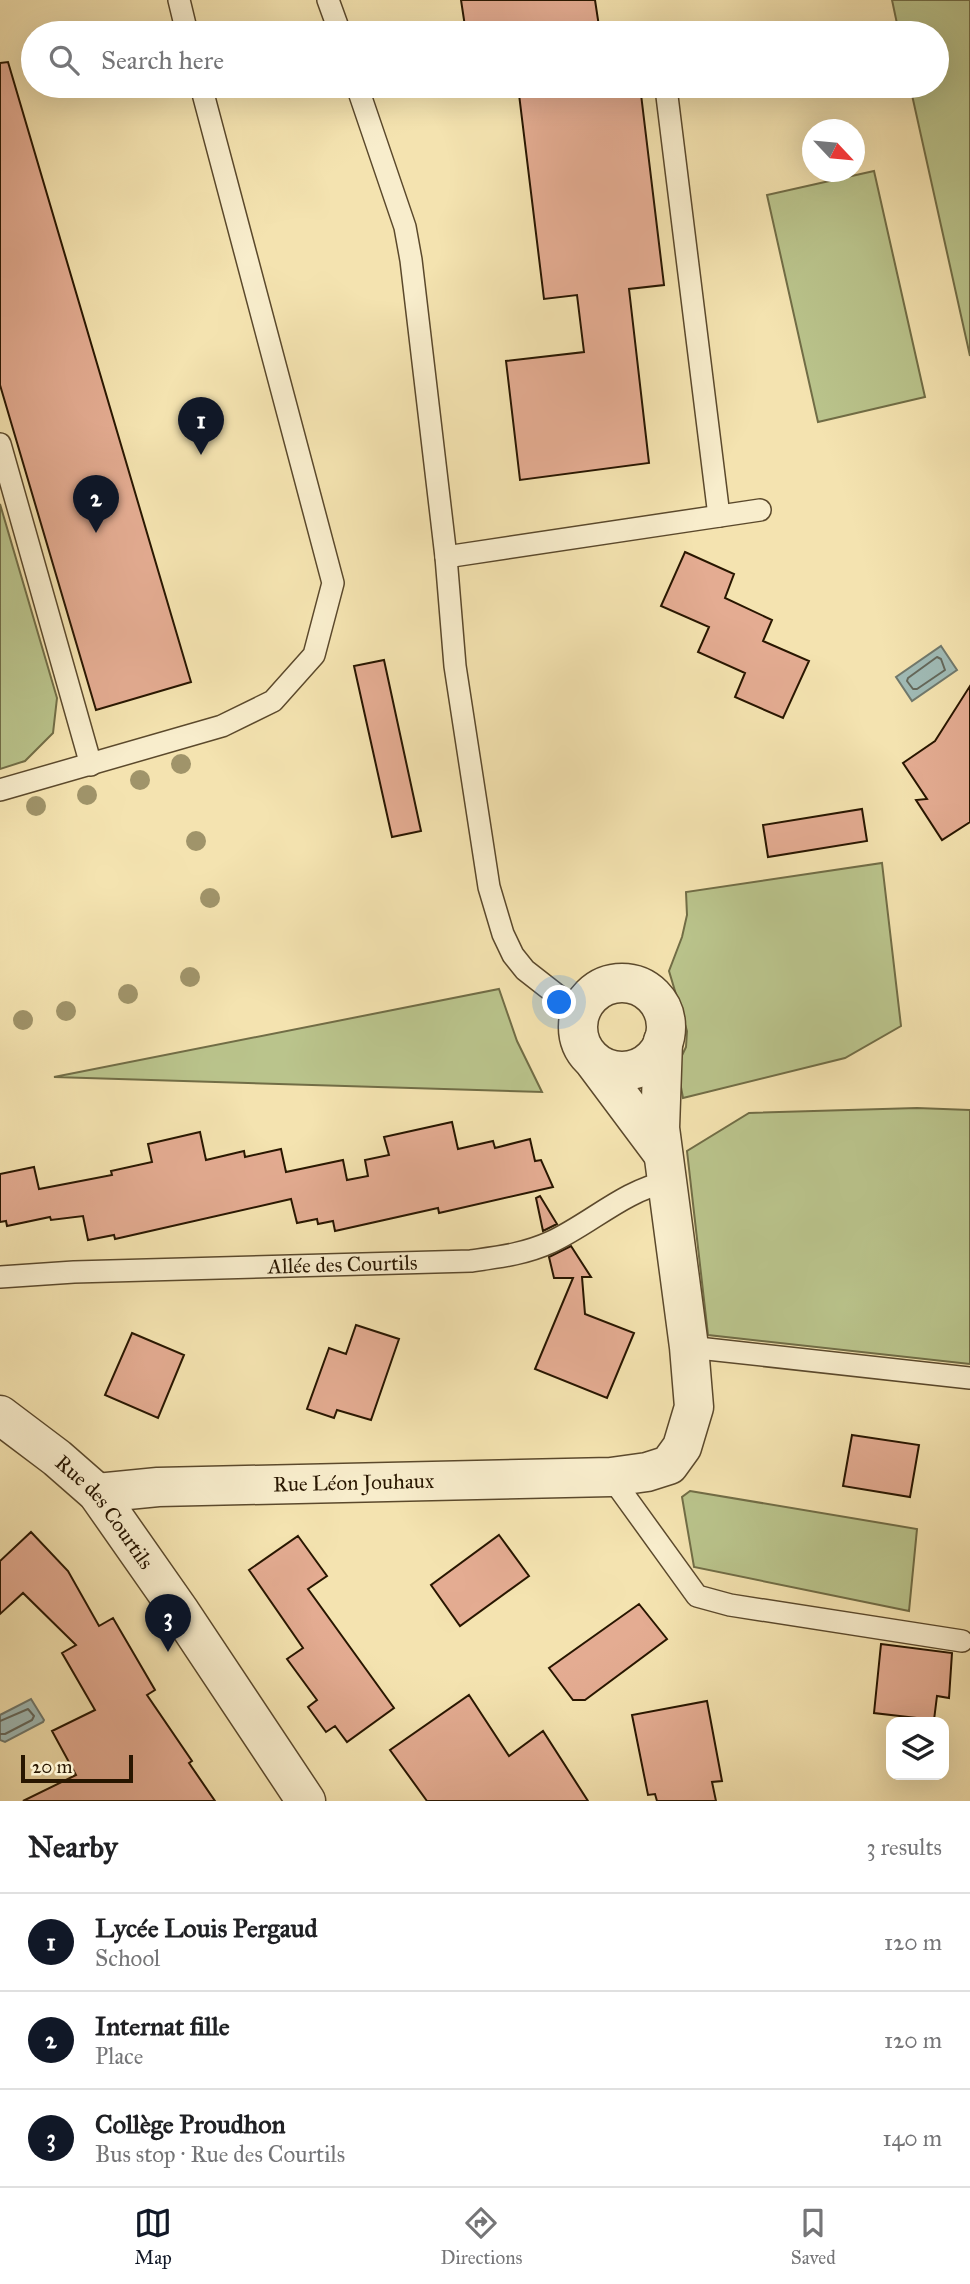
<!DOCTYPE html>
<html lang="en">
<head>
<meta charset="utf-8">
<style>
	body { margin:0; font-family:"IM FELL Great Primer",serif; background:#f2f2f2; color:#202124 }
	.controls { position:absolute; right:21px; bottom:21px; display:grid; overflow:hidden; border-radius:14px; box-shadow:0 7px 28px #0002 }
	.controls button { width:63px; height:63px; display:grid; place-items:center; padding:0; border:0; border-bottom:2px solid #e0e0e0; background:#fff; color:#202124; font:35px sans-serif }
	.compass { position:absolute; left:802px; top:119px; width:63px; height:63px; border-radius:50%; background:#fff; box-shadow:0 7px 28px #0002; rotate:116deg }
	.scale { position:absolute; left:21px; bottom:18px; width:112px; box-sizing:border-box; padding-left:7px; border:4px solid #281600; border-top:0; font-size:19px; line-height:24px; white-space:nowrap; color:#281600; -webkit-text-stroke:5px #f8edcc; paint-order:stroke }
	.you { position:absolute; left:560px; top:1003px; width:24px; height:24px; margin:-18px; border:5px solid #fff; border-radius:50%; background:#1a73e8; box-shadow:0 0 0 10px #1a73e833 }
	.badge { display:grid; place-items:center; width:46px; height:46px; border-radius:50%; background:#111827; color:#fff; font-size:23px; font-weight:700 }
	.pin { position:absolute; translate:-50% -58px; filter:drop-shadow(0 2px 4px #0008) }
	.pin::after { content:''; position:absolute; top:37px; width:24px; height:21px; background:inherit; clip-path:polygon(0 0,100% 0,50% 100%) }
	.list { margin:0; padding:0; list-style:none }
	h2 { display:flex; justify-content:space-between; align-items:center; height:91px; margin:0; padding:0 28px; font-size:30px }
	h2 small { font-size:23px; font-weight:400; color:#757577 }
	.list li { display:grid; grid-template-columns:46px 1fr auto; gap:21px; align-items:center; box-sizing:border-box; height:98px; padding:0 28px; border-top:2px solid #e0e0e0 }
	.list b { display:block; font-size:26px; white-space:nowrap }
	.list p { margin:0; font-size:23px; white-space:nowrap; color:#757577 }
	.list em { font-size:23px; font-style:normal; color:#757577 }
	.icon { flex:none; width:38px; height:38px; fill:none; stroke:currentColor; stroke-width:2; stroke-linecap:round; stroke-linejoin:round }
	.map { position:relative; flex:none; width:970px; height:1801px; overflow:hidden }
	.search { position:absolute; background:#fff; box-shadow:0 7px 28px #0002; left:21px; right:21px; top:21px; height:77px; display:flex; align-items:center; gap:18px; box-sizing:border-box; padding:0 24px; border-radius:38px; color:#757577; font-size:26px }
	.sheet { height:385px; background:#fff }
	nav { display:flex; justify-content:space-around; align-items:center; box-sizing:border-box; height:98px; border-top:2px solid #e0e0e0; background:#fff; font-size:19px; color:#757577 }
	nav a { display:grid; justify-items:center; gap:4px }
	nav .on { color:#111827 }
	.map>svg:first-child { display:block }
	.green { fill:#bac48c; stroke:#716d46; stroke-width:2 }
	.water { fill:#a0bbb6; stroke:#70796d; stroke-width:2 }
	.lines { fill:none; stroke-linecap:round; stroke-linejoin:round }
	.shore { stroke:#64685b; stroke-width:2 }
	.building { fill:#e4ac92; stroke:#281600; stroke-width:2 }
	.lane-casing { stroke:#5b492c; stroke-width:24 }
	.street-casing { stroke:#5b492c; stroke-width:41 }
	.lane { stroke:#f8edcc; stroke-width:21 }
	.street { stroke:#f8edcc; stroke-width:38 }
	.tree { fill:#a0946a }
	.labels { text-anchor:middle; stroke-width:6; stroke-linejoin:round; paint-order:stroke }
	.street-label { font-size:21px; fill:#281600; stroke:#f8edcc }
</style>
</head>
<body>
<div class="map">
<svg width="970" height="1801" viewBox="0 0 970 1801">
	<rect width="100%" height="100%" fill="#f4e3b0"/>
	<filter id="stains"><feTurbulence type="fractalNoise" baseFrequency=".00286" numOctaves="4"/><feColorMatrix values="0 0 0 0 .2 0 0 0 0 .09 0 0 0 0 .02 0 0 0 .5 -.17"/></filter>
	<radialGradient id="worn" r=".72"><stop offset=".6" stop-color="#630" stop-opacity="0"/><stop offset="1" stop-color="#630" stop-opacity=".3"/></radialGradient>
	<path class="green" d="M 892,0 L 970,0 L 970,356 L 910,86 L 937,86 L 937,33 L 899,33 Z
		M 874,171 L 925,397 L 818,422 L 767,195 Z
		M 0,504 L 57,698 L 53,733 L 25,761 L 0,769 Z
		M 882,863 L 901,1026 L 845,1058 L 683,1098 L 677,1066 L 686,1047 L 687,1031 L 669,971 L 682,937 L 687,915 L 686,892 Z
		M 499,989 L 517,1041 L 542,1092 L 54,1077 Z
		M 917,1108 L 970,1110 L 970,1364 L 708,1335 L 687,1151 L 749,1113 Z
		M 690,1491 L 917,1529 L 909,1611 L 694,1567 L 682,1497 Z"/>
	<path class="water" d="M 941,646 L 957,670 L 912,701 L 896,677 Z
		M 31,1699 L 44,1720 L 43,1722 L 5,1742 L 0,1740 L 0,1715 Z"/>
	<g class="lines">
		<path class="shore" d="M 937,657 L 941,659 L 945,670 L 917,689 L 913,689 L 907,681 L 908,678 Z
			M 0,1721 L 28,1709 L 34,1716 L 32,1720 L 5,1734 L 0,1734"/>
	</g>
	<path class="building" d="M 461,0 L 595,0 L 600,33 L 466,33 Z
		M 8,62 L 191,682 L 96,710 L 0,385 L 0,63 Z
		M 518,86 L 640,86 L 664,285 L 629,289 L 649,463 L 520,480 L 506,361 L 584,352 L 577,295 L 544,299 Z
		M 685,552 L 734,574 L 725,598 L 772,620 L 763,641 L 809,661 L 783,718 L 735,697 L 745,673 L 698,652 L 709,627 L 661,606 Z
		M 384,660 L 421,831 L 392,837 L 354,666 Z
		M 970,686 L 970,822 L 942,840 L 916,800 L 927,799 L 903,763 L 935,741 Z
		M 862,809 L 867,841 L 768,857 L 763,825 Z
		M 452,1122 L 458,1149 L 493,1141 L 495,1148 L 530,1139 L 535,1161 L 541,1160 L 553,1187 L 439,1213 L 438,1208 L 335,1231 L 333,1221 L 318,1224 L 317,1219 L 297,1223 L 291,1199 L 115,1239 L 114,1235 L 88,1240 L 83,1216 L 51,1220 L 50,1217 L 7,1226 L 6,1221 L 0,1222 L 0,1174 L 34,1167 L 39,1189 L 112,1175 L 111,1171 L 152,1162 L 148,1144 L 200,1132 L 206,1160 L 244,1151 L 245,1157 L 281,1149 L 286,1172 L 343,1160 L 347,1180 L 368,1176 L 365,1160 L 389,1155 L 384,1137 Z
		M 540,1196 L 557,1224 L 543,1231 L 536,1198 Z
		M 571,1246 L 591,1277 L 582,1277 L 585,1314 L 634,1333 L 607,1398 L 535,1369 L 573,1278 L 554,1278 L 549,1257 Z
		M 356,1325 L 399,1339 L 371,1420 L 337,1410 L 334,1418 L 307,1409 L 329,1348 L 346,1354 Z
		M 132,1333 L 184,1355 L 158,1418 L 105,1395 Z
		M 852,1435 L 919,1445 L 910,1497 L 843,1486 Z
		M 31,1532 L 68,1571 L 99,1626 L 113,1618 L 155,1690 L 147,1695 L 192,1761 L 189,1763 L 215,1801 L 23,1801 L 76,1775 L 52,1731 L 95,1710 L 62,1653 L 76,1645 L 23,1593 L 0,1614 L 0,1561 Z
		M 499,1535 L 529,1576 L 460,1626 L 431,1585 Z
		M 298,1536 L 327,1576 L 308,1589 L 394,1708 L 347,1742 L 335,1726 L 326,1732 L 308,1707 L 317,1700 L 287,1659 L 303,1648 L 249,1570 Z
		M 639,1604 L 667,1639 L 585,1700 L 573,1700 L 549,1668 Z
		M 881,1644 L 952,1653 L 949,1698 L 937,1696 L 934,1720 L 874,1713 Z
		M 469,1695 L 509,1756 L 543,1731 L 588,1801 L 427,1801 L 390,1750 Z
		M 707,1701 L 722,1781 L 712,1782 L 716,1801 L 657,1801 L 655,1794 L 648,1795 L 632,1715 Z"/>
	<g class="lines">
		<defs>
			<g id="lane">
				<path d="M 179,0 L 187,33"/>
				<path d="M 328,0 L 340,33"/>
				<path d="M 357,86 L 405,227 L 411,260 L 446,557 L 455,666 L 489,887 L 503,934 L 513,955 L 525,970 L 580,1013"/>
				<path d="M 666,88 L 719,516"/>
				<path d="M 0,444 L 91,765"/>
				<path d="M 446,557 L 760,510"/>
				<path d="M 0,790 L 222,726 L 273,701 L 314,655 L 333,583 L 201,86"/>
				<path id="s1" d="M 0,1277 L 74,1272 L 471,1261 C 499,1257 525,1254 551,1242 C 590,1224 625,1190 667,1182"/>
				<path d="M 689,1347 L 970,1378"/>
				<path d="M 611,1477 L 697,1596 L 730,1605 L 962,1641"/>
			</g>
			<g id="street">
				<circle cx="622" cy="1027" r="44"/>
				<path d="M 595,1063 L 663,1154"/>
				<path id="s2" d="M 0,1415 L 57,1458 L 97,1493 L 181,1613 L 306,1801"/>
				<path id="s3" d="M 97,1493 L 158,1487 L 611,1477 L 647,1472 L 669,1465 L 682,1447 L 694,1407 L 689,1347 L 660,1128 L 663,1041"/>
			</g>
		</defs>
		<use href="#lane" class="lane-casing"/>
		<use href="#street" class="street-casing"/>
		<use href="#lane" class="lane"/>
		<use href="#street" class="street"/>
	</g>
	<g class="tree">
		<circle cx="181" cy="764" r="10"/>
		<circle cx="140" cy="780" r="10"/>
		<circle cx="87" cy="795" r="10"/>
		<circle cx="36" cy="806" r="10"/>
		<circle cx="196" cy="841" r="10"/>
		<circle cx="210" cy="898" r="10"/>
		<circle cx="190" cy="977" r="10"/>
		<circle cx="128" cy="994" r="10"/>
		<circle cx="66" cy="1011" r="10"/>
		<circle cx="23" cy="1020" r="10"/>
	</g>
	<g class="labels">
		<g class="street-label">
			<text dy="7" stroke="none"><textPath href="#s1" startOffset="343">Allée des Courtils</textPath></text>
			<text dy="7" stroke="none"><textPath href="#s3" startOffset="257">Rue Léon Jouhaux</textPath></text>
			<text dy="7" stroke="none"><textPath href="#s2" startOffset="144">Rue des Courtils</textPath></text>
		</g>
	</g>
	<rect width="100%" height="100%" filter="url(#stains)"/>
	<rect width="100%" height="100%" fill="url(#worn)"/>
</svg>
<div class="controls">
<button><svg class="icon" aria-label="layers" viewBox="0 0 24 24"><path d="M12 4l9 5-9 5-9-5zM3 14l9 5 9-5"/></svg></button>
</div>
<svg class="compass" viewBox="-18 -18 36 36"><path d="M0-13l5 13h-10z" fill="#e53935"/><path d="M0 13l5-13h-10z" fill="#757577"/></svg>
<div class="scale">20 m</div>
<div class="you"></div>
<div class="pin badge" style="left:201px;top:455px">1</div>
<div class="pin badge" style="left:96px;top:533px">2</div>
<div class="pin badge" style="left:168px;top:1652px">3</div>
<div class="search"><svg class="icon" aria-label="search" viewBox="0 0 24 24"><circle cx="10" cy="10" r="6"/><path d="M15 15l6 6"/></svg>Search here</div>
</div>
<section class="sheet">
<h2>Nearby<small>3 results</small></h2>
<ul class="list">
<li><span class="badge">1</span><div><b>Lycée Louis Pergaud</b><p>School</p></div><em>120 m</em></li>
<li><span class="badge">2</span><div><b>Internat fille</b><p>Place</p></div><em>120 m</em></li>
<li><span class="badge">3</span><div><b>Collège Proudhon</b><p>Bus stop · Rue des Courtils</p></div><em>140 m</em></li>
</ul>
</section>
<nav>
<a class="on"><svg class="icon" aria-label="map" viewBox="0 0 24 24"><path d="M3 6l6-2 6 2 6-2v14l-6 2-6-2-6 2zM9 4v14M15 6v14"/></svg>Map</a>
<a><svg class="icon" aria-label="directions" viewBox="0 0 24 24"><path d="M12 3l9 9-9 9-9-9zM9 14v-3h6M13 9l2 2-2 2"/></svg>Directions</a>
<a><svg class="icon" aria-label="saved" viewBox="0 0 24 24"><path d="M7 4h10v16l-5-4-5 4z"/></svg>Saved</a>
</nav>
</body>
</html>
